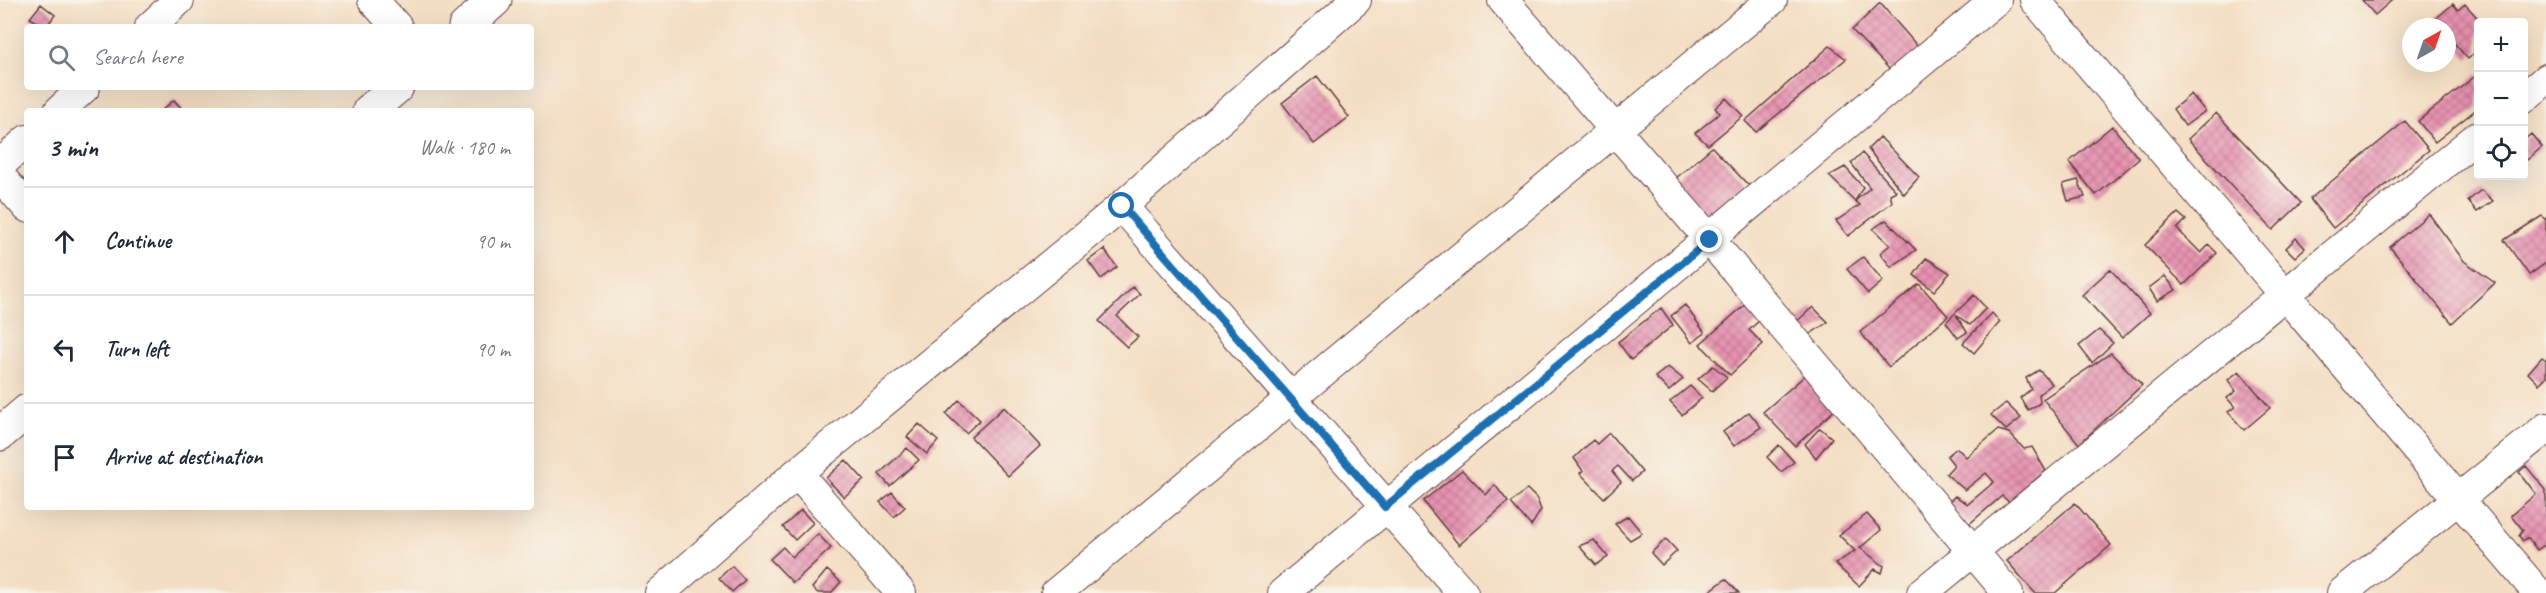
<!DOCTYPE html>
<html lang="en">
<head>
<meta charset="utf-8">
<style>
	body { margin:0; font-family:Caveat,sans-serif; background:#f2f2f3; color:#1f2937 }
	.controls { position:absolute; right:18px; top:18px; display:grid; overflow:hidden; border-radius:6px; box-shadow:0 6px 24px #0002 }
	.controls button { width:54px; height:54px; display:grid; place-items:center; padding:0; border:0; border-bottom:2px solid #e0e1e3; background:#fff; color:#1f2937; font:30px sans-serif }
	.compass { position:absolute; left:2402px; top:18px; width:54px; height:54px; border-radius:50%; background:#fff; box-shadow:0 6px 24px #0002; rotate:40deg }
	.stop { position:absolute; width:18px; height:18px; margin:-14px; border:4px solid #1f6fb2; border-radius:50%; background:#fff }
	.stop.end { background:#1f6fb2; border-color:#fff; box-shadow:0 2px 6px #0008 }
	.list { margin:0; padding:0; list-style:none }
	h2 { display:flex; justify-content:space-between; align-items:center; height:78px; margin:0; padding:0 24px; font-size:26px }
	h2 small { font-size:20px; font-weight:400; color:#747a83 }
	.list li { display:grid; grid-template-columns:39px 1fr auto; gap:18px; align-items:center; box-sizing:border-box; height:108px; padding:0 24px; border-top:2px solid #e0e1e3 }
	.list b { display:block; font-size:22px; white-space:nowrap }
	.list em { font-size:20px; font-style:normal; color:#747a83 }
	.icon { flex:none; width:33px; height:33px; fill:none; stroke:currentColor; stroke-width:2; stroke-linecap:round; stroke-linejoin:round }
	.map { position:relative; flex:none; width:2546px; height:593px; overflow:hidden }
	.search { position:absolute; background:#fff; box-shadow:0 6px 24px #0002; left:24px; top:24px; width:510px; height:66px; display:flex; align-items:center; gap:15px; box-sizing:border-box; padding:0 21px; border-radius:6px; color:#747a83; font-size:22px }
	.panel { position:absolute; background:#fff; box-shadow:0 6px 24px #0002; left:24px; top:108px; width:510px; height:402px; border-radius:6px }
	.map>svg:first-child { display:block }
	.building { fill:url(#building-cross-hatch) }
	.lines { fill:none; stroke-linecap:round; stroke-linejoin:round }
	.street-casing { stroke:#643c42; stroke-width:32 }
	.secondary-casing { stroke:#643c42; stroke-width:35 }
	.street { stroke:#fff; stroke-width:30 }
	.secondary { stroke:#fff; stroke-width:33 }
	.route { stroke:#1f6fb2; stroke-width:8 }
</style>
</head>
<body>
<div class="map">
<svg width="2546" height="593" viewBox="0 0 2546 593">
	<defs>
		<pattern id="building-cross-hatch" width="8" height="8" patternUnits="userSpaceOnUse" patternTransform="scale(1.5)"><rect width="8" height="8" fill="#e793b1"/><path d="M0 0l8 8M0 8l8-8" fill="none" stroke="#bd7790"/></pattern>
	</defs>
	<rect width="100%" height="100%" fill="#f7f3e8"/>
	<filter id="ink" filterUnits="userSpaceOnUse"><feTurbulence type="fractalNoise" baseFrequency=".0167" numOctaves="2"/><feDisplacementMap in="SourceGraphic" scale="12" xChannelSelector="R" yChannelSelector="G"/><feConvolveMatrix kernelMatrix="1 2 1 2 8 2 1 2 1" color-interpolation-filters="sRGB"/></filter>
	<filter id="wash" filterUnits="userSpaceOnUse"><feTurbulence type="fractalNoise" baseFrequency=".008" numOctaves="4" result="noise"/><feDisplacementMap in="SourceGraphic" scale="24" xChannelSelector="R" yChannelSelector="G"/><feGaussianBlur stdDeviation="1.35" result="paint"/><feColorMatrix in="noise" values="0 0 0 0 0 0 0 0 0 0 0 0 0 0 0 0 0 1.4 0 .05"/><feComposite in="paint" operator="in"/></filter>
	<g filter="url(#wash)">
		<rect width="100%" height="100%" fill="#f4dec3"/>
		<g id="blocks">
			<path class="building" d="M 2362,0 L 2392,0 L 2375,15 Z
				M 1880,3 L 1919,48 L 1893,73 L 1852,30 Z
				M 41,4 L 55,15 L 46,27 L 30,18 Z
				M 2453,4 L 2458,10 L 2465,4 L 2481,22 L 2478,22 L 2478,50 L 2468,59 L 2447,35 L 2447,27 L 2440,27 L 2434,20 Z
				M 1830,46 L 1846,59 L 1756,132 L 1745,121 Z
				M 2478,74 L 2478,108 L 2435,142 L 2418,121 Z
				M 1317,76 L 1349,117 L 1314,144 L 1282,103 Z
				M 2191,94 L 2205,111 L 2185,126 L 2173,109 Z
				M 1726,98 L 1743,116 L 1708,145 L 1695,133 L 1720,113 L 1715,108 Z
				M 174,100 L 184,111 L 161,111 Z
				M 2216,113 L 2301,203 L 2273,230 L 2188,139 Z
				M 2405,121 L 2429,150 L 2333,228 L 2310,199 Z
				M 2112,126 L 2139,159 L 2096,195 L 2069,162 Z
				M 2531,134 L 2542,147 L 2527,160 L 2524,156 L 2524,140 Z
				M 1880,137 L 1919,177 L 1904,194 L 1868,149 Z
				M 1712,147 L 1750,187 L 1710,219 L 1675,179 Z
				M 1862,153 L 1896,191 L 1890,194 L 1892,202 L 1848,236 L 1836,221 L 1860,205 L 1855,201 L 1829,176 L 1845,167 L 1863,187 L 1855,201 L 1870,188 L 1851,163 Z
				M 2078,180 L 2085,197 L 2068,201 L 2063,184 Z
				M 2481,190 L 2493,201 L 2477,212 L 2468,201 Z
				M 2178,213 L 2186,220 L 2177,229 L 2201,253 L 2209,245 L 2217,253 L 2184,285 L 2145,245 Z
				M 2429,214 L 2464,261 L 2495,283 L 2452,323 L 2390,247 Z
				M 2542,216 L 2546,219 L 2546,263 L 2529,275 L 2504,240 Z
				M 1886,220 L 1916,250 L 1891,267 L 1880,253 L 1890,245 L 1873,229 Z
				M 2296,238 L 2305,248 L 2295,257 L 2286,248 Z
				M 1104,249 L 1117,267 L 1101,279 L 1088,261 Z
				M 1863,257 L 1883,281 L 1868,294 L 1847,269 Z
				M 1926,258 L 1950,273 L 1934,291 L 1914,275 Z
				M 2110,269 L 2150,313 L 2122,338 L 2082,295 Z
				M 2165,276 L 2176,290 L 2157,301 L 2149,288 Z
				M 1919,284 L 1948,316 L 1889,367 L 1860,332 Z
				M 1133,287 L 1140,294 L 1117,316 L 1138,337 L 1127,347 L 1099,321 Z
				M 1974,295 L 1986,308 L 1970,325 L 1956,315 L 1967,332 L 1958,338 L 1946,322 Z
				M 1746,304 L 1761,319 L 1749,330 L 1763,344 L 1730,375 L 1700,344 Z
				M 1685,305 L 1705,333 L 1692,343 L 1671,316 Z
				M 1813,307 L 1828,322 L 1807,336 L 1795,323 Z
				M 1661,308 L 1673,325 L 1631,360 L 1618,342 Z
				M 1992,313 L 2000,322 L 1974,353 L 1963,343 Z
				M 2099,330 L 2113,343 L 2092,363 L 2079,346 Z
				M 2111,353 L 2142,385 L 2079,444 L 2043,399 Z
				M 2542,357 L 2546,360 L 2546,377 L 2539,384 L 2528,373 Z
				M 1713,366 L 1727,377 L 1712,391 L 1698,379 Z
				M 1668,367 L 1683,379 L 1669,391 L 1655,377 Z
				M 2039,370 L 2052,384 L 2039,394 L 2040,403 L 2028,410 L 2020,398 L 2031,389 L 2026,378 Z
				M 2239,371 L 2270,408 L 2244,430 L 2228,412 L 2235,407 L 2227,398 L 2236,391 L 2228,380 Z
				M 1808,373 L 1839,406 L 1795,446 L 1763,412 Z
				M 1690,386 L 1702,398 L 1682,415 L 1670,402 Z
				M 959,400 L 980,420 L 966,433 L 946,414 Z
				M 2006,403 L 2021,418 L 2006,430 L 1991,415 Z
				M 1004,407 L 1040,446 L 1008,476 L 971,437 Z
				M 1749,412 L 1761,427 L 1734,446 L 1723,432 Z
				M 919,424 L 938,441 L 927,454 L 907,437 Z
				M 1820,428 L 1832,438 L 1816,458 L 1805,444 Z
				M 1998,430 L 2009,433 L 2024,449 L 2032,447 L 2046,471 L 2009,502 L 2002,496 L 1968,525 L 1947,504 L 1955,496 L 1968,504 L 1994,482 L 1986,473 L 1965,490 L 1946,474 L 1954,465 L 1947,456 L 1957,448 L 1966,457 Z
				M 1609,433 L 1642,472 L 1632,481 L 1618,466 L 1612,471 L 1621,482 L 1604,498 L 1580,473 L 1583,471 L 1574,458 L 1593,440 L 1597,444 Z
				M 1779,445 L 1794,462 L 1781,472 L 1767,457 Z
				M 907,448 L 919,460 L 890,486 L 879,474 Z
				M 846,460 L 864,480 L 844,497 L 826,478 Z
				M 2526,466 L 2546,490 L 2546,544 L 2537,550 L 2528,538 L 2523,541 L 2519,536 L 2523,530 L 2511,515 L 2536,494 L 2519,472 Z
				M 1462,470 L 1486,495 L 1495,485 L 1508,502 L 1459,545 L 1423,501 Z
				M 1527,489 L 1537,499 L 1541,510 L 1531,526 L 1511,503 Z
				M 892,492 L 905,507 L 894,517 L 880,502 Z
				M 2075,503 L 2111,545 L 2055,593 L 2035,593 L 2007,561 Z
				M 801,510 L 813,523 L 795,540 L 783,527 Z
				M 1867,514 L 1881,530 L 1860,548 L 1884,566 L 1882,573 L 1875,569 L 1859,586 L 1835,564 L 1855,551 L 1839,535 Z
				M 1628,516 L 1642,533 L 1630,540 L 1615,524 Z
				M 818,534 L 831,548 L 793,583 L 770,559 L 783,547 L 792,557 Z
				M 1666,539 L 1677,551 L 1662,565 L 1651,553 Z
				M 1594,540 L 1608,557 L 1596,565 L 1579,546 Z
				M 732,566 L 745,580 L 732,592 L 719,578 Z
				M 827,570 L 841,582 L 831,593 L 818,593 L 812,588 Z
				M 1726,579 L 1739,593 L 1707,593 Z"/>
		</g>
	</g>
	<g filter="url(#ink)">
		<use href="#blocks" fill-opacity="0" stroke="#643c42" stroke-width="1.5"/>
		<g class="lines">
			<defs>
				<path id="street" d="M 373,0 L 397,27
					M 1503,0 L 1710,240 L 2008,593
					M 2035,0 L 2538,593
					M 150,27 L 179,0
					M 2524,98 L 2546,79
					M 59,111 L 85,87
					M 0,165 L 27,140
					M 0,176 L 27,207
					M 1122,206 L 1463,593
					M 797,473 L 901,593
					M 660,593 L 797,473 L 1122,206 L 1356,0
					M 1056,593 L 1772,0
					M 1283,593 L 1996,0
					M 1922,593 L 2478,136
					M 2342,593 L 2546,428"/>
				<path id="secondary" d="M 465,27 L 495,0
					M 369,111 L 397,87
					M 0,434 L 27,411"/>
			</defs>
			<use href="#street" class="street-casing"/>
			<use href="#secondary" class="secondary-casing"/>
			<use href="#street" class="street"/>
			<use href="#secondary" class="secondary"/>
		</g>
	</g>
	<g class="lines" filter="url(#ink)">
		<path class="route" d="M 1122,206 L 1385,507 L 1710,240"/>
	</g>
</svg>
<div class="controls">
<button>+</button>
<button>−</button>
<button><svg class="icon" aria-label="locate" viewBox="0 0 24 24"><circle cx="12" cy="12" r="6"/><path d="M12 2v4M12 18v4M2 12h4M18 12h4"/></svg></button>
</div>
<svg class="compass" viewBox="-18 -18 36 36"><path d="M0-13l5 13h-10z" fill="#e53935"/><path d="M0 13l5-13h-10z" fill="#747a83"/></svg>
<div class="stop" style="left:1122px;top:206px"></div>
<div class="stop end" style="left:1710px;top:240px"></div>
<div class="search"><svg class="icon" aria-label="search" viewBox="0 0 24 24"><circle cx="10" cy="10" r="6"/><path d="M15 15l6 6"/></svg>Search here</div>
<section class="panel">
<h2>3 min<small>Walk · 180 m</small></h2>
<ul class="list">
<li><svg class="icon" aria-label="ahead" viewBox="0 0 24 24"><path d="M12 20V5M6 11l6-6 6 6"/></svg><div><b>Continue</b></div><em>90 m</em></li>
<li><svg class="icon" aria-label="left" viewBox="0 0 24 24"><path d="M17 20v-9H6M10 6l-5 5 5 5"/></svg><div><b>Turn left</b></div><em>90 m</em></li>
<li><svg class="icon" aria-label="arrive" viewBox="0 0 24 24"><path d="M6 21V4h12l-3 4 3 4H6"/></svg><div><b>Arrive at destination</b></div></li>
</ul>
</section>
</div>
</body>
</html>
